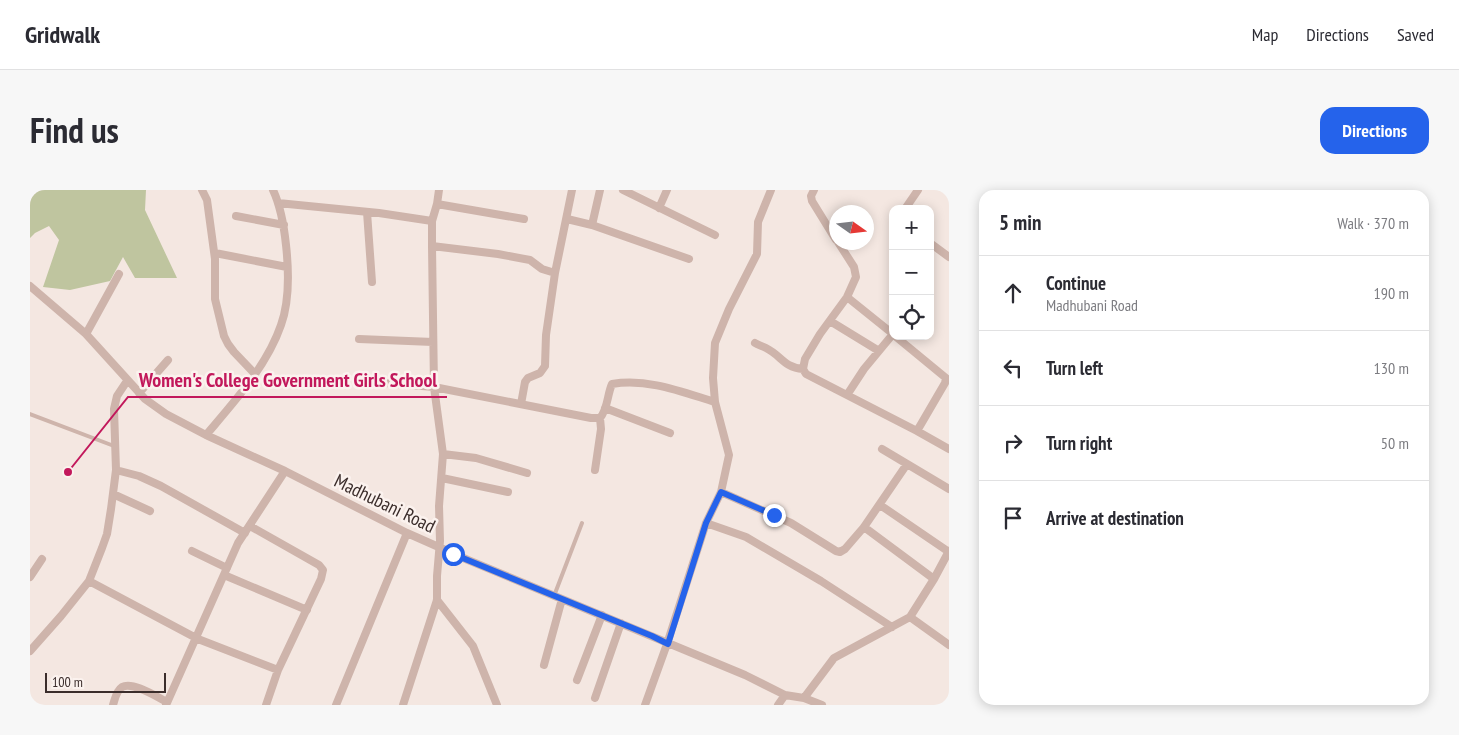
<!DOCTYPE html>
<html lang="en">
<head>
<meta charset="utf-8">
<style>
	body { margin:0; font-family:"PT Sans Narrow",sans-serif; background:#f7f7f7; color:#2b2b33 }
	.controls { position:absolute; right:15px; top:15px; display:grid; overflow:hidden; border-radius:10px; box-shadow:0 2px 12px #0003 }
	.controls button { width:45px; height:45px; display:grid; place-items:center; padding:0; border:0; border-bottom:1px solid #e1e1e2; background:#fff; color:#2b2b33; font:25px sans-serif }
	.compass { position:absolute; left:799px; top:15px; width:45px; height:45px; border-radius:50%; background:#fff; box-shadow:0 2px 12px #0003; rotate:104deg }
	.scale { position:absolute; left:15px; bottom:12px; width:121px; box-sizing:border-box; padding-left:5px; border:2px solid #3b2d2b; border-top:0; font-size:14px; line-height:18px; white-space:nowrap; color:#3b2d2b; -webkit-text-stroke:4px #fbf2ee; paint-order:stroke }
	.stop { position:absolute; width:15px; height:15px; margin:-11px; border:4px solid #2563eb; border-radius:50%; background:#fff }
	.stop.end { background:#2563eb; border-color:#fff; box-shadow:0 1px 5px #0008 }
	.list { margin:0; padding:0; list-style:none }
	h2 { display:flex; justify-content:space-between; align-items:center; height:65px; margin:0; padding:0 20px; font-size:21px }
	h2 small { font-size:16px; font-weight:400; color:#7c7c81 }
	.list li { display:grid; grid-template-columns:32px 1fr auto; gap:15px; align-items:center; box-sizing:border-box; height:75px; padding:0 20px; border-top:1px solid #e1e1e2 }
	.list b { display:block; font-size:19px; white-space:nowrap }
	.list p { margin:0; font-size:16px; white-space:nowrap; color:#7c7c81 }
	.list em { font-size:16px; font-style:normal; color:#7c7c81 }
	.icon { flex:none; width:28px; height:28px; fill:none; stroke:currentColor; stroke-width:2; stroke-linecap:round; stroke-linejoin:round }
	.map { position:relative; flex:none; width:919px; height:515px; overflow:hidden; border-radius:15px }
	header { display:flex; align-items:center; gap:30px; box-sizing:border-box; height:70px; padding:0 25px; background:#fff; border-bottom:1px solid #e1e1e2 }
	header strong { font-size:24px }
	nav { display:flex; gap:28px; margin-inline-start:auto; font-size:18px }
	.intro { display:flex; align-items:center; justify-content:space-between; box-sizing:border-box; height:120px; padding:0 30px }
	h1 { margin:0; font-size:35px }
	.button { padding:12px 22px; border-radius:15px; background:#2563eb; color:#fff; font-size:18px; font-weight:700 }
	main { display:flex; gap:30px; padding:0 30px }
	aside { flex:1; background:#fff; border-radius:15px; box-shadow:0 2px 12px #0003 }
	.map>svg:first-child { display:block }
	.green { fill:#bfc59f }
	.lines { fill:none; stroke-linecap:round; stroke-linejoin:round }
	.service { stroke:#ceb4ab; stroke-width:4 }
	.minor { stroke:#ceb4ab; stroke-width:8 }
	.route { stroke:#2563eb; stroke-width:6 }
	.labels { text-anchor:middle; stroke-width:5; stroke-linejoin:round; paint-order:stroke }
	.street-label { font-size:19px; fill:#3b2d2b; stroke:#fbf2ee }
	.leader { fill:none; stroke:#c2185b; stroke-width:2 }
	.callout-dot { fill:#c2185b; stroke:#fbf2ee; stroke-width:2 }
	.callout-label { font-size:20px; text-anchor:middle; font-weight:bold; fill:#c2185b; stroke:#fbf2ee; stroke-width:5; stroke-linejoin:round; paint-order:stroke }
</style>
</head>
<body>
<header>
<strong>Gridwalk</strong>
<nav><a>Map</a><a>Directions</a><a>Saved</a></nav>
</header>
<div class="intro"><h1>Find us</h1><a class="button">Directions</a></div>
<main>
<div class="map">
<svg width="919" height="515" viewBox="0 0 919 515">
	<rect width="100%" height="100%" fill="#f4e7e1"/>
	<path class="green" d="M 0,0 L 116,0 L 115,20 L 147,88 L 105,88 L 93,67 L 80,91 L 40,100 L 13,97 L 29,50 L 19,36 L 5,43 L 0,48 Z"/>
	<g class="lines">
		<path class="service" d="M 0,224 L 84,256
			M 524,406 L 552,333"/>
		<path class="minor" d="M 172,0 L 177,10 L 185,69 L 185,109 L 194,146 L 198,154 L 204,162 L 224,183
			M 593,0 L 685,45
			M 784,0 L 781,6 L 782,11 L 806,50
			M 248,13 L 349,23 L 402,31
			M 407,14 L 494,29
			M 629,18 L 637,0
			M 875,19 L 888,0
			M 337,22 L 342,92
			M 206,26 L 254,35
			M 537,29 L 562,35 L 659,69
			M 562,35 L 570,0
			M 808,52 L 824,77 L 826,87 L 817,107 L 790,144 L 775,169 L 773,179 L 776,184 L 887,241 L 919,259
			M 900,53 L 919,67
			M 402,56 L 468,64 L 500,70 L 512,79 L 525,83
			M 185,63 L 257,77
			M 0,96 L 56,144 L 115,209 L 136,224 L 176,245 L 255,281 L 377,343 L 438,370 L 715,485 L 755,505 L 774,508 L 792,515
			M 817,107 L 863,144
			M 800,131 L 849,161
			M 56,144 L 89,84
			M 865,146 L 916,188 L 915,193 L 887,241
			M 329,149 L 403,152
			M 725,153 C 728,155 732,156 736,158 C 752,166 753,177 773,179
			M 330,191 L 404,197 L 561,228 L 570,228 C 578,219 577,205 582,194 C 618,188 652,202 685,212
			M 109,203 L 138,170
			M 817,205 L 834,179 L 863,144
			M 491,214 L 495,192 L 498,188 L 510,183 L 515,176 L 516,145 L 525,83 L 542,0
			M 575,218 L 640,243
			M 176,245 C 204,212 237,176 251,135 C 260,110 259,82 256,55 C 254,36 251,17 243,0
			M 852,259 L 919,299
			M 413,264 L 446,268 L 497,283
			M 86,280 L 109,286 L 131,296 L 215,343
			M 565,280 L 571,239 L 570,228
			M 412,288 L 478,302
			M 691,302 L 761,333 L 806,361 L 810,362 L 815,359 L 834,337 L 877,274
			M 83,304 L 120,321
			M 850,315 L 919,362
			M 676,333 L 716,347 L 791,391 L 862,437
			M 220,336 L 289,375 L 293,380 L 291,389 L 248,480 L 236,515
			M 834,337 L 904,389
			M 162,361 L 197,378
			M 194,385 L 277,420
			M 0,387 L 12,369
			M 59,391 L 168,449 L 248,480
			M 407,410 L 443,456 L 467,515
			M 880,427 L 919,455
			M 0,461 L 31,426 L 59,391 L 72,358 L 77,344 L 81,319 L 86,280 L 84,219 L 87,206 L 97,191
			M 514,475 L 532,409
			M 547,490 L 572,425
			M 565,508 L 591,433
			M 774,508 L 804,468 L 880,427 L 904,389 L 919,361
			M 83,515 C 85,509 86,501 92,497 C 103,491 127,507 137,512
			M 136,515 L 208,353 L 255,281
			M 306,515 L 377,343
			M 373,515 L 407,410 L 407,386 L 410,351 L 409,316 L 413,264 L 404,197 L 402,56 L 402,31 L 407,14 L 409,0
			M 615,515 L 637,454 L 676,333 L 691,302 L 699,265 L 685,212 L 683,188 L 685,153 L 699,119 L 727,64 L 728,32 L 741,0
			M 748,515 L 755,505"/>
	</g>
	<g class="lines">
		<path class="route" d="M 423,364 L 622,446 L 638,454 L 676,333 L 691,302 L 744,325"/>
	</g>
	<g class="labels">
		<g class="street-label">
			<text transform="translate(355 313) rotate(26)" y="7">Madhubani Road</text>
		</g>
	</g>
	<path class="leader" d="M38 282L98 207H417"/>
	<circle class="callout-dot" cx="38" cy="282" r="5"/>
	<g class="callout-label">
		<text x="258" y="197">Women's College Government Girls School</text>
	</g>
</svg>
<div class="controls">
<button>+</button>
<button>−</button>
<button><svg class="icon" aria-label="locate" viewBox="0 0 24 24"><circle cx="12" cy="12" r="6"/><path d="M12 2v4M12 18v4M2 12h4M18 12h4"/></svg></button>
</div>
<svg class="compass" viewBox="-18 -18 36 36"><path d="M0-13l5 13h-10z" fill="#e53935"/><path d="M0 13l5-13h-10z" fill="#7c7c81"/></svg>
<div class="scale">100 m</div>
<div class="stop" style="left:423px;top:364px"></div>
<div class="stop end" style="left:744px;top:325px"></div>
</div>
<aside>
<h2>5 min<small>Walk · 370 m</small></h2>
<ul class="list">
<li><svg class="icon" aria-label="ahead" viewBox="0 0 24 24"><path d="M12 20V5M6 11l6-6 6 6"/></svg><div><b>Continue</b><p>Madhubani Road</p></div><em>190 m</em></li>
<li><svg class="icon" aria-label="left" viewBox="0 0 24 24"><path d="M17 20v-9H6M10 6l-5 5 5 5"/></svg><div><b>Turn left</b></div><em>130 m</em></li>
<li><svg class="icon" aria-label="right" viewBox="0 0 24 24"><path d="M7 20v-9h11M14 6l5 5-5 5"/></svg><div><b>Turn right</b></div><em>50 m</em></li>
<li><svg class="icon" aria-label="arrive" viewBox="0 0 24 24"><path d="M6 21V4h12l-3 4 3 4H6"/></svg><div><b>Arrive at destination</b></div></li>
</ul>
</aside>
</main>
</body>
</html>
